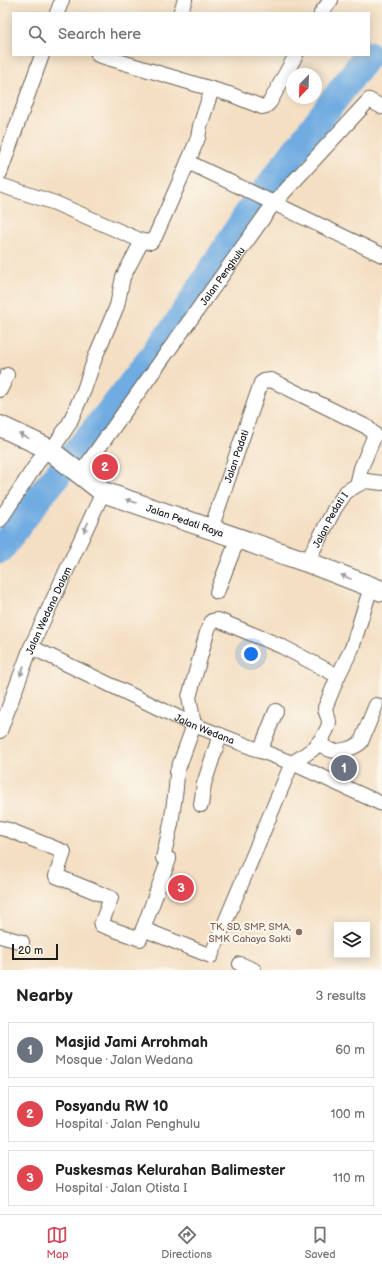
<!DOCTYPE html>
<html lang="en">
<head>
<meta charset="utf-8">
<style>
	body { margin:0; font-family:"Balsamiq Sans",sans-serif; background:#f2f2f2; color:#202124 }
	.controls { position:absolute; right:12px; bottom:12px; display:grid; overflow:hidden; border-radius:0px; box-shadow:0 2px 10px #0003 }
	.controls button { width:36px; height:36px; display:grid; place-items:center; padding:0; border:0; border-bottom:1px solid #e0e0e0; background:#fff; color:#202124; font:20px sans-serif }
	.compass { position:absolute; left:286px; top:68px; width:36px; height:36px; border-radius:50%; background:#fff; box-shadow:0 2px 10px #0003; rotate:203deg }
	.scale { position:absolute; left:12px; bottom:10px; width:46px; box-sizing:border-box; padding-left:4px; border:2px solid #1c1c1c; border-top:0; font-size:11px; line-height:14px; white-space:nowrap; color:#1c1c1c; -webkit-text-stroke:3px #fbf7ec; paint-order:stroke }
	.you { position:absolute; left:251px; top:654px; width:14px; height:14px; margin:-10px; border:3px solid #fff; border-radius:50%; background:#1a73e8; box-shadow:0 0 0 6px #1a73e833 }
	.badge { display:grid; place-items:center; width:26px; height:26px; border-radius:50%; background:#d1495b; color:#fff; font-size:13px; font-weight:700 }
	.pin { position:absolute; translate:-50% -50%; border:2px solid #fff; box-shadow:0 1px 4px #0006 }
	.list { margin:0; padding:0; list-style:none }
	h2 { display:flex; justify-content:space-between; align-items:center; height:52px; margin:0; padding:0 16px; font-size:17px }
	h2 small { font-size:13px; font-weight:400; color:#757577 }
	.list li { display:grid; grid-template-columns:26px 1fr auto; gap:12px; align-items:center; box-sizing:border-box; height:56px; margin:0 8px 8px; padding:0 8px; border:1px solid #e0e0e0; border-radius:0px }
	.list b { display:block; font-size:15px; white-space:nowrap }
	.list p { margin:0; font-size:13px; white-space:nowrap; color:#757577 }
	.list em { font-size:13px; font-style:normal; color:#757577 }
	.icon { flex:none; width:22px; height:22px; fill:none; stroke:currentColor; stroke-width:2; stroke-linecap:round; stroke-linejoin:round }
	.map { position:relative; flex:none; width:382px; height:970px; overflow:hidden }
	.search { position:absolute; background:#fff; box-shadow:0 2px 10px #0003; left:12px; right:12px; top:12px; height:44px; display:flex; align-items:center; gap:10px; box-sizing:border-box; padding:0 14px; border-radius:0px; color:#757577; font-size:15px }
	.sheet { height:244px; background:#fff }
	nav { display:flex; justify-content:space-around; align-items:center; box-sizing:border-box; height:56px; border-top:1px solid #e0e0e0; background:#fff; font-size:11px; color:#757577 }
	nav a { display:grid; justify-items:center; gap:2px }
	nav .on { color:#d1495b }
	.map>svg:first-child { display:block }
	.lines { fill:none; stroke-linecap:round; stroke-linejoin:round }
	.river { stroke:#6face1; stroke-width:28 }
	.street-casing { stroke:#686056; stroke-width:16 }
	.secondary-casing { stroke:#686056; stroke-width:22 }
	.street { stroke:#fff; stroke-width:14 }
	.secondary { stroke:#fff; stroke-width:20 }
	.oneway { fill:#999 }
	.education-dot { fill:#8d6e63; stroke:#fbf7ec; stroke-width:1.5 }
	.labels { text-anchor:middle; stroke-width:4; stroke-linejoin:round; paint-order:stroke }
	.street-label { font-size:10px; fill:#1c1c1c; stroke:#fbf7ec }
	.education-label { font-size:10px; fill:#785e54; stroke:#fbf7ec; text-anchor:end }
</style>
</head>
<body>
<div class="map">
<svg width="382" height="970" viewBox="0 0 382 970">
	<rect width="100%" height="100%" fill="#fbf7ec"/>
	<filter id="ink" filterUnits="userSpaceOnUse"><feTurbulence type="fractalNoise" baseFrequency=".025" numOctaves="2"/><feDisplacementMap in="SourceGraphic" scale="8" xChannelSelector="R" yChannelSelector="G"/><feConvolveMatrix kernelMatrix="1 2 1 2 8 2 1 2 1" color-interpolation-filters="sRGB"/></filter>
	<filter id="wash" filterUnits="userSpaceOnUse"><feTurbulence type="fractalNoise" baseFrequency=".012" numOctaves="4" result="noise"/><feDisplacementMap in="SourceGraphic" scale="16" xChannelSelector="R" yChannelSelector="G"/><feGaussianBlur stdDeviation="0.9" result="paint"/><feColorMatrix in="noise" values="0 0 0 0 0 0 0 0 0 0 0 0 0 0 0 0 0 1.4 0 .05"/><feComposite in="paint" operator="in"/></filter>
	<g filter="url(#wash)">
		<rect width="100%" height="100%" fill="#f4dfc3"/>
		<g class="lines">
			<path class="river" d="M 0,550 L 40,496 L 117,403 L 178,323 L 247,215 L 368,55"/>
		</g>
	</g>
	<g filter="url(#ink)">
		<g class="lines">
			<defs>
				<g id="street">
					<path d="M 57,13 L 62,0"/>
					<path d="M 180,13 L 185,0"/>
					<path d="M 321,13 L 331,0"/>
					<path d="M 98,55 L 232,95 L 262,107 L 266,106 L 270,102 L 296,55"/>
					<path d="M 188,162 L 382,255"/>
					<path d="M 0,173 L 42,55"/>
					<path d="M 0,185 L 55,203 L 142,241 L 151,242 L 155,237 L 185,169 L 198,138 L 200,126 L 212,89"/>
					<path d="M 0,390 L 7,375"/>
					<path d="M 51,451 L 69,424 L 84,390 L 96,355 L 117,306 L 123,277 L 142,241"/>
					<path id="s1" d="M 80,474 L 274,203 L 369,100 L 382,107"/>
					<path d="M 0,520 L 47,448"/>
					<path id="s2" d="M 211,529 L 261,383 L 264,381 L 271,380 L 367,427 L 375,435 L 374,437 L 361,468 L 357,485"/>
					<path id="s3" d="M 307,562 L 335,508 L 346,492 L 357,485 L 366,481 L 382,483"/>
					<path d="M 217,592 L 238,538"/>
					<path id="s4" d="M 31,647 L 194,725 L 292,763 L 382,804"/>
					<path id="s5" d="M 0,731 L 31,647 L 103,492"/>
					<path d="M 318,743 C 322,745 326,748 330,750 C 338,753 355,748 361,742 L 376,705"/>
					<path d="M 260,751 L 276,711"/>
					<path d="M 201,805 L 204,784 L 220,735"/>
					<path d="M 0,828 L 9,830 L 64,852 L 56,876 L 111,898 L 101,925 L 140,939 L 143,929 L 211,956 L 292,763 C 299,759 306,754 313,749 C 318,745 329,729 329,722 C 329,717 325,713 325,708 L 338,676"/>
					<path d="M 143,929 L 169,859 L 163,858 L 171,824 L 176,788 L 177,772 L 194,725 L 189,697 L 208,629 L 212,621 L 218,620 L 281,646 L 338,676 L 352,648 L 371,587"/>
					<path d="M 0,936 L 22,942"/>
					<path d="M 240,964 L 254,970"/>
				</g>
				<g id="secondary">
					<path id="s6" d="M 0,426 L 47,448 L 103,492 L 307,562 L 382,591"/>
				</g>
			</defs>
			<use href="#street" class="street-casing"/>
			<use href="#secondary" class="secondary-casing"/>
			<use href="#street" class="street"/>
			<use href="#secondary" class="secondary"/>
		</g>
		<defs><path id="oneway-solid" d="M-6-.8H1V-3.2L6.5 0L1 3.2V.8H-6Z"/></defs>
		<g class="oneway">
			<use href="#oneway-solid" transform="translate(24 436) rotate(-154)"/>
			<use href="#oneway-solid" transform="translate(131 501) rotate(-161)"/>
			<use href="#oneway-solid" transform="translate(86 527) rotate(115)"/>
			<use href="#oneway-solid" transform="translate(346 577) rotate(-158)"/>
			<use href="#oneway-solid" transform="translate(22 671) rotate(110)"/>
		</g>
	</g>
	<circle class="education-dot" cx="299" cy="932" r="4"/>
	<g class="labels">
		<g class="street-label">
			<text dy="4" stroke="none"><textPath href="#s1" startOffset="244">Jalan Penghulu</textPath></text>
			<text dy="4" stroke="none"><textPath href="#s2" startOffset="77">Jalan Padati</textPath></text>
			<text dy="4" stroke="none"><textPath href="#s6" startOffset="210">Jalan Pedati Raya</textPath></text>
			<text dy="4" stroke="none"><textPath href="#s3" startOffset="48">Jalan Pedati I</textPath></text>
			<text dy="4" stroke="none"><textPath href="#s5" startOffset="130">Jalan Wedana Dalam</textPath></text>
			<text dy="4" stroke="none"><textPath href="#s4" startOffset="192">Jalan Wedana</textPath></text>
		</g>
		<g class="education-label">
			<text x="291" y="930">TK, SD, SMP, SMA,<tspan x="291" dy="12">SMK Cahaya Sakti</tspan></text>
		</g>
	</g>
</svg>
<div class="controls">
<button><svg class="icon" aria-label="layers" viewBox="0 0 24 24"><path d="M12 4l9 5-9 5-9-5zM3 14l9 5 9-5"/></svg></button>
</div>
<svg class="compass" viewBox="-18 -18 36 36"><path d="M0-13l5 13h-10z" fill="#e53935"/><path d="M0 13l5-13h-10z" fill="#757577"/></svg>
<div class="scale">20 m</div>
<div class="you"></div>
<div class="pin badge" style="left:344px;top:768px;background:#6b7280">1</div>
<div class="pin badge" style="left:105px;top:467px;background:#e0444e">2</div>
<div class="pin badge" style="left:181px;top:888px;background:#e0444e">3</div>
<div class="search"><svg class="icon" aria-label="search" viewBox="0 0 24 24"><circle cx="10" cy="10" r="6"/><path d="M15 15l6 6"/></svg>Search here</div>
</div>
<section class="sheet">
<h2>Nearby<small>3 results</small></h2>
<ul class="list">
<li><span class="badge" style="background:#6b7280">1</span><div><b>Masjid Jami Arrohmah</b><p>Mosque · Jalan Wedana</p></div><em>60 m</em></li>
<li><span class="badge" style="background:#e0444e">2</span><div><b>Posyandu RW 10</b><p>Hospital · Jalan Penghulu</p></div><em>100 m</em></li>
<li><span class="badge" style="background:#e0444e">3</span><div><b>Puskesmas Kelurahan Balimester</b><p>Hospital · Jalan Otista I</p></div><em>110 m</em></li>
</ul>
</section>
<nav>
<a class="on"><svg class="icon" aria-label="map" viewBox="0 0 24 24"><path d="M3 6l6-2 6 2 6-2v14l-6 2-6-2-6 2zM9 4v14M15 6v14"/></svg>Map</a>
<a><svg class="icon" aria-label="directions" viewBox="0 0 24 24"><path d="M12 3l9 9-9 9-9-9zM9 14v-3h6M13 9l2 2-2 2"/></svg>Directions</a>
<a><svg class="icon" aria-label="saved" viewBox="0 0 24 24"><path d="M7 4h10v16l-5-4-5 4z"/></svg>Saved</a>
</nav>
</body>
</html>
